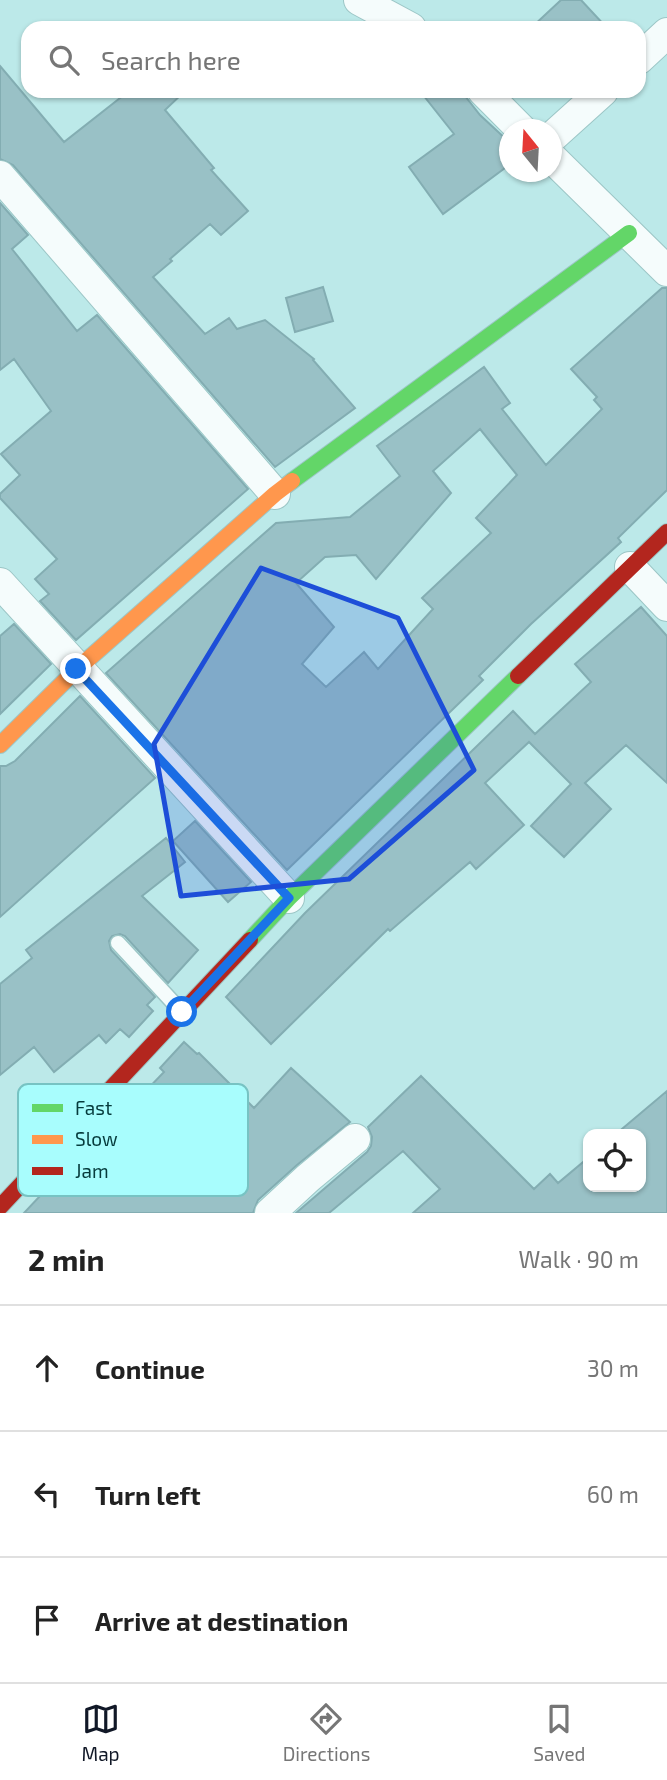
<!DOCTYPE html>
<html lang="en">
<head>
<meta charset="utf-8">
<style>
	body { margin:0; font-family:"Exo 2",sans-serif; background:#f2f2f2; color:#222 }
	.controls { position:absolute; right:21px; bottom:21px; display:grid; overflow:hidden; border-radius:14px; box-shadow:0 2px 5px #0004 }
	.controls button { width:63px; height:63px; display:grid; place-items:center; padding:0; border:0; border-bottom:2px solid #e0e0e0; background:#fff; color:#222; font:35px sans-serif }
	.compass { position:absolute; left:499px; top:119px; width:63px; height:63px; border-radius:50%; background:#fff; box-shadow:0 2px 5px #0004; rotate:342deg }
	.stop { position:absolute; width:21px; height:21px; margin:-16px; border:5px solid #1a73e8; border-radius:50%; background:#fff }
	.stop.end { background:#1a73e8; border-color:#fff; box-shadow:0 2px 7px #0008 }
	.list { margin:0; padding:0; list-style:none }
	h2 { display:flex; justify-content:space-between; align-items:center; height:91px; margin:0; padding:0 28px; font-size:30px }
	h2 small { font-size:23px; font-weight:400; color:#767676 }
	.list li { display:grid; grid-template-columns:46px 1fr auto; gap:21px; align-items:center; box-sizing:border-box; height:126px; padding:0 28px; border-top:2px solid #e0e0e0 }
	.list b { display:block; font-size:26px; white-space:nowrap }
	.list em { font-size:23px; font-style:normal; color:#767676 }
	.icon { flex:none; width:38px; height:38px; fill:none; stroke:currentColor; stroke-width:2; stroke-linecap:round; stroke-linejoin:round }
	.map { position:relative; flex:none; width:667px; height:1213px; overflow:hidden }
	.search { position:absolute; background:#fff; box-shadow:0 2px 5px #0004; left:21px; right:21px; top:21px; height:77px; display:flex; align-items:center; gap:18px; box-sizing:border-box; padding:0 24px; border-radius:21px; color:#767676; font-size:26px }
	.sheet { height:469px; background:#fff }
	nav { display:flex; justify-content:space-around; align-items:center; box-sizing:border-box; height:98px; border-top:2px solid #e0e0e0; background:#fff; font-size:19px; color:#767676 }
	nav a { display:grid; justify-items:center; gap:4px }
	nav .on { color:#111827 }
	.map>svg:first-child { display:block }
	.building { fill:#99c1c6; stroke:#83adb2; stroke-width:2; fill-rule:evenodd }
	.lines { fill:none; stroke-linecap:round; stroke-linejoin:round }
	.lane-casing { stroke:#9cc6c6; stroke-width:17 }
	.street-casing { stroke:#9cc6c6; stroke-width:32 }
	.fast-casing { stroke:#9cc6c6; stroke-width:18 }
	.slow-casing { stroke:#9cc6c6; stroke-width:18 }
	.jam-casing { stroke:#9cc6c6; stroke-width:18 }
	.lane { stroke:#f5fcfc; stroke-width:14 }
	.street { stroke:#f5fcfc; stroke-width:30 }
	.fast { stroke:#63d668; stroke-width:16 }
	.slow { stroke:#ff974d; stroke-width:16 }
	.jam { stroke:#b3261e; stroke-width:16 }
	.route { stroke:#1a73e8; stroke-width:9 }
	.marked { fill:#1d4ed8; fill-opacity:0.2; stroke:#1d4ed8; stroke-width:5; stroke-linejoin:round }
	.key { fill:#a8fdfd; stroke:#77c3c3; stroke-width:2 }
	.key-label { font-size:19px; fill:#063b3c }
</style>
</head>
<body>
<div class="map">
<svg width="667" height="1213" viewBox="0 0 667 1213">
	<rect width="100%" height="100%" fill="#bce9e9"/>
	<path class="building" d="M 561,0 L 581,0 L 607,28 L 531,28 Z
		M 0,66 L 64,142 L 129,91 L 185,91 L 165,110 L 214,168 L 211,170 L 248,211 L 221,235 L 210,224 L 170,259 L 172,261 L 153,277 L 205,334 L 229,318 L 237,329 L 265,320 L 314,359 L 313,360 L 355,408 L 275,467 L 13,165 L 0,159 Z
		M 420,91 L 461,91 L 480,115 L 509,142 L 509,165 L 443,214 L 409,167 L 454,134 Z
		M 0,203 L 28,235 L 12,249 L 77,331 L 97,315 L 248,489 L 76,640 L 40,601 L 49,594 L 35,579 L 57,559 L 0,498 L 0,494 L 20,475 L 1,454 L 51,411 L 14,359 L 0,370 Z
		M 323,287 L 333,321 L 295,332 L 286,298 Z
		M 662,288 L 667,288 L 667,490 L 618,538 L 621,542 L 531,624 L 479,676 L 483,680 L 287,870 L 106,673 L 276,523 L 350,517 L 400,476 L 377,446 L 484,367 L 510,403 L 502,409 L 546,465 L 602,409 L 594,400 L 597,397 L 571,369 ZM 480,429 L 517,475 L 476,518 L 491,533 L 422,598 L 433,609 L 378,669 L 364,652 L 326,687 L 302,664 L 334,627 L 296,583 L 325,557 L 356,555 L 376,579 L 451,493 L 433,471 Z
		M 641,607 L 667,636 L 667,783 L 626,745 L 585,783 L 611,809 L 564,857 L 531,826 L 571,784 L 529,742 L 485,783 L 524,825 L 476,869 L 470,862 L 390,931 L 388,929 L 271,1044 L 226,997 L 305,913 L 513,711 L 535,734 L 591,682 L 575,664 Z
		M 14,624 L 51,664 L 0,714 L 0,636 Z
		M 80,696 L 155,778 L 0,917 L 0,766 L 6,766 L 15,761 Z
		M 195,821 L 251,882 L 228,902 L 173,841 Z
		M 166,838 L 185,862 L 142,896 L 198,950 L 168,983 L 125,936 L 120,934 L 112,936 L 109,941 L 111,950 L 155,997 L 147,1005 L 153,1011 L 129,1037 L 120,1029 L 106,1043 L 99,1035 L 54,1072 L 34,1047 L 0,1075 L 0,984 L 32,958 L 26,950 Z
		M 184,1042 L 197,1054 L 199,1053 L 254,1108 L 291,1068 L 350,1122 L 297,1165 L 258,1200 L 253,1213 L 24,1213 L 55,1180 L 99,1144 L 94,1139 L 113,1118 L 117,1121 L 164,1072 L 160,1068 Z
		M 421,1076 L 534,1189 L 550,1174 L 558,1183 L 588,1158 L 588,1187 L 641,1187 L 641,1134 L 616,1134 L 667,1091 L 667,1213 L 413,1213 L 440,1189 L 403,1151 L 329,1213 L 296,1213 L 367,1152 L 371,1146 L 372,1137 L 368,1127 Z"/>
	<g class="lines">
		<defs>
			<path id="lane" d="M 118,943 L 181,1011"/>
			<path id="street" d="M 359,0 L 411,28
				M 639,59 L 667,33
				M 483,91 L 522,130
				M 552,137 L 603,91
				M 552,158 L 667,271
				M 0,176 L 275,494
				M 630,567 L 667,606
				M 0,583 L 289,898
				M 270,1213 L 308,1178 L 355,1139"/>
			<path id="fast" d="M 292,481 L 629,233
				M 250,940 L 289,898 L 518,676"/>
			<path id="slow" d="M 0,745 L 77,669 L 275,494 L 292,481"/>
			<path id="jam" d="M 518,676 L 667,532
				M 0,1207 L 250,940"/>
		</defs>
		<use href="#lane" class="lane-casing"/>
		<use href="#street" class="street-casing"/>
		<use href="#fast" class="fast-casing"/>
		<use href="#slow" class="slow-casing"/>
		<use href="#jam" class="jam-casing"/>
		<use href="#lane" class="lane"/>
		<use href="#street" class="street"/>
		<use href="#fast" class="fast"/>
		<use href="#slow" class="slow"/>
		<use href="#jam" class="jam"/>
	</g>
	<g class="lines">
		<path class="route" d="M 76,669 L 289,898 L 182,1012"/>
	</g>
	<path class="marked" d="M 261,568 L 398,618 L 474,770 L 349,879 L 181,896 L 154,744 Z"/>
	<rect x="18" y="1084" width="230" height="112" rx="10" class="key"/>
	<rect x="32" y="1104" width="31" height="8" fill="#63d668"/>
	<rect x="32" y="1135" width="31" height="9" fill="#ff974d"/>
	<rect x="32" y="1167" width="31" height="8" fill="#b3261e"/>
	<g class="key-label">
		<text x="75" y="1115">Fast</text>
		<text x="75" y="1146">Slow</text>
		<text x="75" y="1178">Jam</text>
	</g>
</svg>
<div class="controls">
<button><svg class="icon" aria-label="locate" viewBox="0 0 24 24"><circle cx="12" cy="12" r="6"/><path d="M12 2v4M12 18v4M2 12h4M18 12h4"/></svg></button>
</div>
<svg class="compass" viewBox="-18 -18 36 36"><path d="M0-13l5 13h-10z" fill="#e53935"/><path d="M0 13l5-13h-10z" fill="#767676"/></svg>
<div class="stop" style="left:182px;top:1012px"></div>
<div class="stop end" style="left:76px;top:669px"></div>
<div class="search"><svg class="icon" aria-label="search" viewBox="0 0 24 24"><circle cx="10" cy="10" r="6"/><path d="M15 15l6 6"/></svg>Search here</div>
</div>
<section class="sheet">
<h2>2 min<small>Walk · 90 m</small></h2>
<ul class="list">
<li><svg class="icon" aria-label="ahead" viewBox="0 0 24 24"><path d="M12 20V5M6 11l6-6 6 6"/></svg><div><b>Continue</b></div><em>30 m</em></li>
<li><svg class="icon" aria-label="left" viewBox="0 0 24 24"><path d="M17 20v-9H6M10 6l-5 5 5 5"/></svg><div><b>Turn left</b></div><em>60 m</em></li>
<li><svg class="icon" aria-label="arrive" viewBox="0 0 24 24"><path d="M6 21V4h12l-3 4 3 4H6"/></svg><div><b>Arrive at destination</b></div></li>
</ul>
</section>
<nav>
<a class="on"><svg class="icon" aria-label="map" viewBox="0 0 24 24"><path d="M3 6l6-2 6 2 6-2v14l-6 2-6-2-6 2zM9 4v14M15 6v14"/></svg>Map</a>
<a><svg class="icon" aria-label="directions" viewBox="0 0 24 24"><path d="M12 3l9 9-9 9-9-9zM9 14v-3h6M13 9l2 2-2 2"/></svg>Directions</a>
<a><svg class="icon" aria-label="saved" viewBox="0 0 24 24"><path d="M7 4h10v16l-5-4-5 4z"/></svg>Saved</a>
</nav>
</body>
</html>
